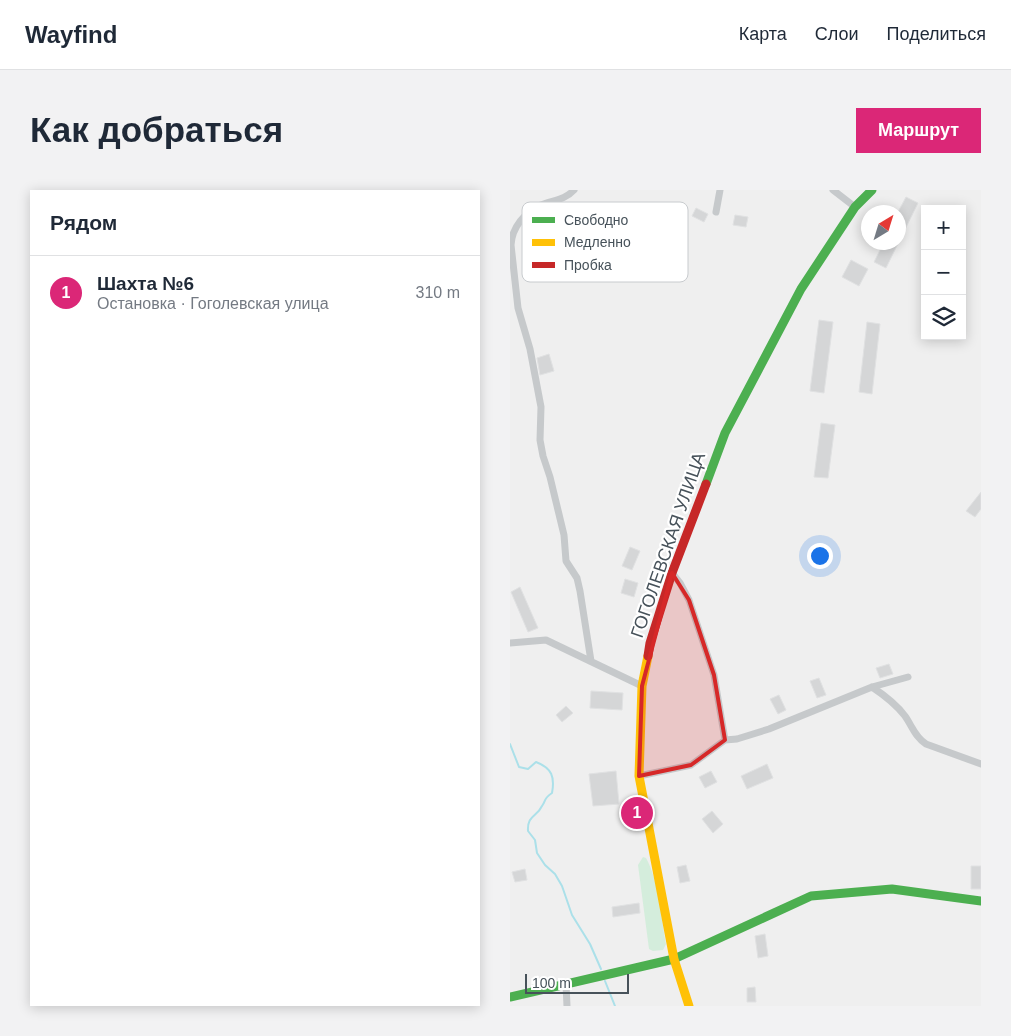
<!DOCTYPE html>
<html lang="ru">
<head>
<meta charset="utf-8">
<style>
	body { margin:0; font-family:Arial,sans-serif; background:#f2f2f3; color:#1f2937 }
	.controls { position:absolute; right:15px; top:15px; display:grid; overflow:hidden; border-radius:0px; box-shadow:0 2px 12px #0003 }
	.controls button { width:45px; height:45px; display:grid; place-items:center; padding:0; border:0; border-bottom:1px solid #e0e1e3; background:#fff; color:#1f2937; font:25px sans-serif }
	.compass { position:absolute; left:351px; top:15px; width:45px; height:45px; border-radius:50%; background:#fff; box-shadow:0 2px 12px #0003; rotate:38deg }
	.scale { position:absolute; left:15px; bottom:12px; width:104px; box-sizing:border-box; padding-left:5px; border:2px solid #47525a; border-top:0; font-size:14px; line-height:18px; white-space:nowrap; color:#47525a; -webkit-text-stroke:4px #fff; paint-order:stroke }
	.you { position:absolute; left:309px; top:365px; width:18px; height:18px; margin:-12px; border:4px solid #fff; border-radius:50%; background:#1a73e8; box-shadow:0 0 0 8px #1a73e833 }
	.badge { display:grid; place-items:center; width:32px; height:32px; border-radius:50%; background:#db2777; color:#fff; font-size:16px; font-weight:700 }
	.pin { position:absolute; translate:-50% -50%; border:2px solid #fff; box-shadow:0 1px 5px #0006 }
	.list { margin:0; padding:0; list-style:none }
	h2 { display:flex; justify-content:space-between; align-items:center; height:65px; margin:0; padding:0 20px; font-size:21px }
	h2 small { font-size:16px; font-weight:400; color:#747a83 }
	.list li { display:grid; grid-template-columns:32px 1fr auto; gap:15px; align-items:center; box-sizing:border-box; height:75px; padding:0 20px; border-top:1px solid #e0e1e3 }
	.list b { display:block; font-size:19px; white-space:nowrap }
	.list p { margin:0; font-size:16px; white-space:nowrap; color:#747a83 }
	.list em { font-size:16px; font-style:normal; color:#747a83 }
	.icon { flex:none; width:28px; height:28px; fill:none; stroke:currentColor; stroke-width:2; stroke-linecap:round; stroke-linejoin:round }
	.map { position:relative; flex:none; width:471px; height:816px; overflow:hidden; border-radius:0px }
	header { display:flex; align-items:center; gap:30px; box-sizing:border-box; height:70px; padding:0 25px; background:#fff; border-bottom:1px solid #e0e1e3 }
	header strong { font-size:24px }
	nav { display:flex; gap:28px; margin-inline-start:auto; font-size:18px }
	.intro { display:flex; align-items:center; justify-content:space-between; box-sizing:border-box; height:120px; padding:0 30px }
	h1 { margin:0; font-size:35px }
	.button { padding:12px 22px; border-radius:0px; background:#db2777; color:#fff; font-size:18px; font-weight:700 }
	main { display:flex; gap:30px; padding:0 30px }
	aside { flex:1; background:#fff; border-radius:0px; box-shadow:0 2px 12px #0003 }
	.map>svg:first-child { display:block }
	.green { fill:#d4eddc }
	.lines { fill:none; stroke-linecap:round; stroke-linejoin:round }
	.stream { stroke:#abe0e9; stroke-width:2 }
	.building { fill:#d5d6d7; stroke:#e0e1e2 }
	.street { stroke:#c6c9cb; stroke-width:7 }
	.fast { stroke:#4caf50; stroke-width:9 }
	.slow { stroke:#ffc107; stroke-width:9 }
	.jam { stroke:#c62828; stroke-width:9 }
	.marked { fill:#d62828; fill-opacity:0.2; stroke:#d62828; stroke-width:4; stroke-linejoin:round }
	.labels { text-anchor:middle; stroke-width:4.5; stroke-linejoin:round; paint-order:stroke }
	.street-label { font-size:18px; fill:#47525a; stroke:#fff }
	.key { fill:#fff; stroke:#c8cbce; stroke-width:1 }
	.key-label { font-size:14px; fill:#47525a }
</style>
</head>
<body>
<header>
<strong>Wayfind</strong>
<nav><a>Карта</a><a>Слои</a><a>Поделиться</a></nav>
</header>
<div class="intro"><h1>Как добраться</h1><a class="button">Маршрут</a></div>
<main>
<aside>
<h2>Рядом<small></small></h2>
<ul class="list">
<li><span class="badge">1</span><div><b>Шахта №6</b><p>Остановка · Гоголевская улица</p></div><em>310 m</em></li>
</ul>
</aside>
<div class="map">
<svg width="471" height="816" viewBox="0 0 471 816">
	<rect width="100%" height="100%" fill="#efefef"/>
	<path class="green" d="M 133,667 L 136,668 C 149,691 151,728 156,754 L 153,760 L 143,761 L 139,759 L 128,675 Z"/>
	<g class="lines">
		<path class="stream" d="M 0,554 L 9,577 L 18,579 L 26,572 C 42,578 45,587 42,603 C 33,609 37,609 32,616 C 27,627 17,625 18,641 L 25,650 L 27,663 L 35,675 L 45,684 L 52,696 L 62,725 L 80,754 L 91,779
			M 95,791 L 105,816"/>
	</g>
	<path class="building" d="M 396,7 L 408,13 L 376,78 L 364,72 L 374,52 L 388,52 L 388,22 Z
		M 186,18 L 198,24 L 194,32 L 182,26 Z
		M 225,25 L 238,27 L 236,37 L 223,35 Z
		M 341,70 L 358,79 L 349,96 L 332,87 Z
		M 309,130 L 323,132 L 314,203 L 300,201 Z
		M 357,132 L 370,134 L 362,204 L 349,202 Z
		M 39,164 L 44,181 L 30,185 L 27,168 Z
		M 311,233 L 325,235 L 318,288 L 304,287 Z
		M 471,302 L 471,319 L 465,327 L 456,321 Z
		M 120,357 L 130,361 L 122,380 L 112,376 Z
		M 115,389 L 128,393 L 124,407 L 111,403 Z
		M 10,397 L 28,438 L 18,442 L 1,402 Z
		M 379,474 L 383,484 L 370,488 L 366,478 Z
		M 309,488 L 316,505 L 307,508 L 300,491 Z
		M 81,501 L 113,503 L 112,520 L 80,518 Z
		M 269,505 L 276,520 L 268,524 L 260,509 Z
		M 56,516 L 63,523 L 52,532 L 46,525 Z
		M 257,574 L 263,588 L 237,599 L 231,586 Z
		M 106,581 L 109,614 L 83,616 L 79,584 Z
		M 201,581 L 207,592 L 195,598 L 189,587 Z
		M 202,621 L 213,634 L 203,643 L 192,629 Z
		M 176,675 L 180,691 L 170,693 L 167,677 Z
		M 461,676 L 471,676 L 471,699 L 461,699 Z
		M 15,679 L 17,690 L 5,692 L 2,682 Z
		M 129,713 L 130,723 L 103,727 L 102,717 Z
		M 255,744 L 258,766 L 248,768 L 245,746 Z
		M 245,797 L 246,812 L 237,812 L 237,798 Z"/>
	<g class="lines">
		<path class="street" d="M 64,0 C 55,10 43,10 31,15 C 15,22 2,37 1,55 L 8,118 L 20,159 L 31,217 L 30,250 L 33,266 L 40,287 L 54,345 L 56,371 L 67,388 L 70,401 L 81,471
			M 323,0 L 345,17
			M 206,22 L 210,0
			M 162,383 L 170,393 L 179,410 L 204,485 L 215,550
			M 0,453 L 36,450 L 132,496
			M 362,497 C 374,505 386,514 395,526 C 402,536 405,547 416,554 L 471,574
			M 129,586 L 181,575 L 215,550 L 227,549 L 259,539 L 362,497 L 398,487
			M 56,794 L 57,816"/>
		<path class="fast" d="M 196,294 L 215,243 L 291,99 L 345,17 L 362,0
			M 0,807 L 164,769 L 301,706 L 382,699 L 471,711"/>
		<path class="slow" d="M 138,466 L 132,496 L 129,586 L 164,769 L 179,816"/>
		<path class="jam" d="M 138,466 L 140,453 L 162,383 L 196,294"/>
	</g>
	<path class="marked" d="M 162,383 L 179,410 L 204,485 L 215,550 L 181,575 L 129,586 L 132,496 Z"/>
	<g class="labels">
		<g class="street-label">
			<text transform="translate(158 355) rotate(-71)" y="6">ГОГОЛЕВСКАЯ УЛИЦА</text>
		</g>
	</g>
	<rect x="12" y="12" width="166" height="80" rx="8" class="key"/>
	<rect x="22" y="27" width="23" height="6" fill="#4caf50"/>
	<rect x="22" y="49" width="23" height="7" fill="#ffc107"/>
	<rect x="22" y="72" width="23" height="6" fill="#c62828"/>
	<g class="key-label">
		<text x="54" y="35">Свободно</text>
		<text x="54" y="57">Медленно</text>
		<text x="54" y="80">Пробка</text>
	</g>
</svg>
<div class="controls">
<button>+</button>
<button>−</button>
<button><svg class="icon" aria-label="layers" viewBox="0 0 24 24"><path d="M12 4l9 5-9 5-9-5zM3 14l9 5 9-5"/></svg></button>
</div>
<svg class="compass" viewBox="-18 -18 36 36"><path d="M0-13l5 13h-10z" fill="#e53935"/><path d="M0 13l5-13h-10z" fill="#747a83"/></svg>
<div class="scale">100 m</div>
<div class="you"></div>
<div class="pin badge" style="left:127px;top:623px">1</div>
</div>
</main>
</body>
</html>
